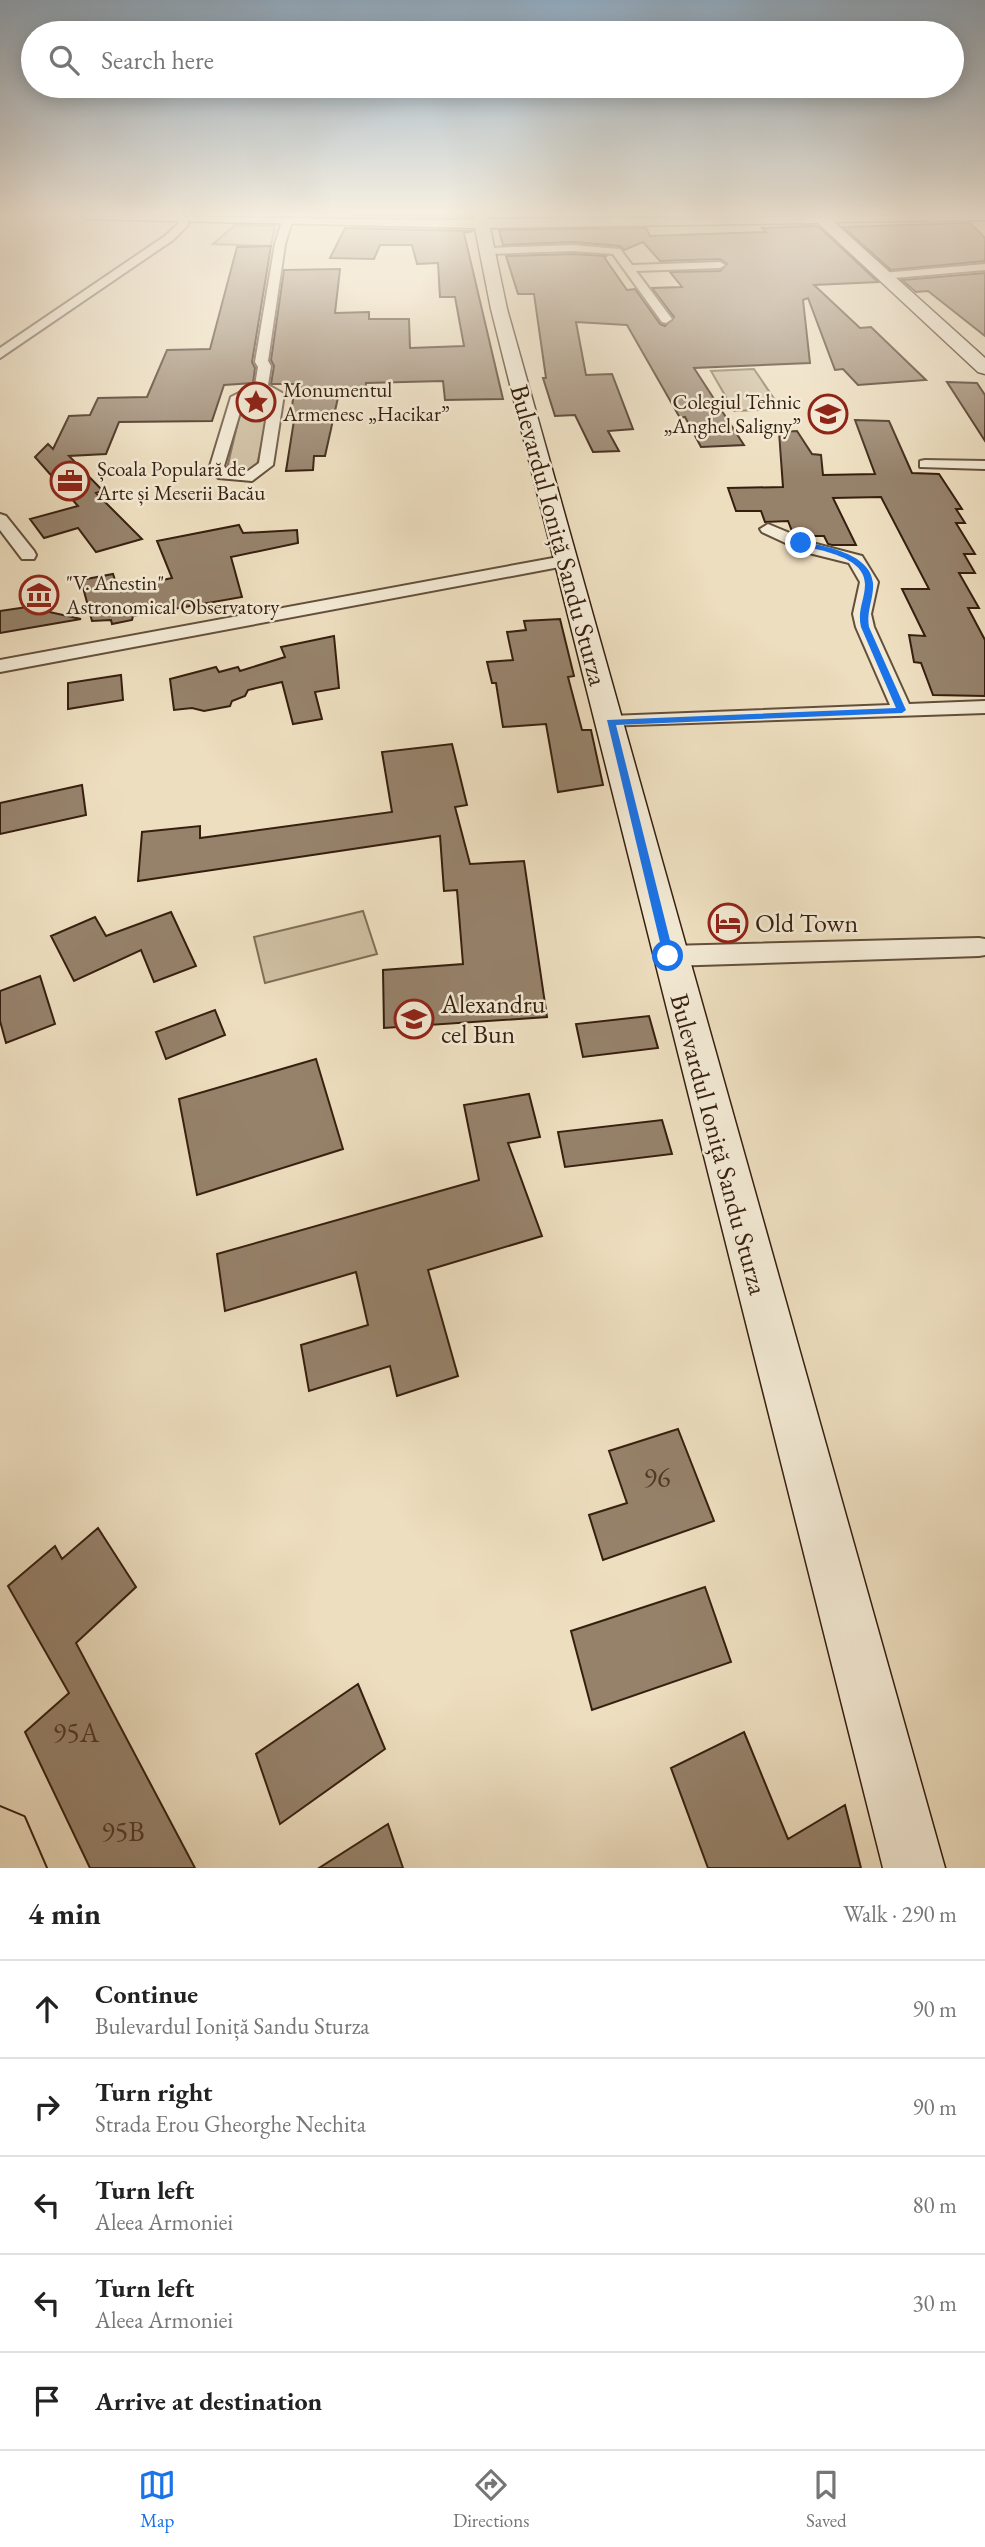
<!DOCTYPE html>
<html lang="en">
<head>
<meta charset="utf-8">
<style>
	body { margin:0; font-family:"EB Garamond",serif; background:#f2f2f2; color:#222 }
	.stop { position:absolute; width:21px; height:21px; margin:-16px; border:5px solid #1a73e8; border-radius:50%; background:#fff }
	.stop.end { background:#1a73e8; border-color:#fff; box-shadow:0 2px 7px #0008 }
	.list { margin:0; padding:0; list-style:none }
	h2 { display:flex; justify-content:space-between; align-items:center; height:91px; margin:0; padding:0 28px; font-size:30px }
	h2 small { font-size:23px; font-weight:400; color:#767676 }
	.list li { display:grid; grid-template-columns:46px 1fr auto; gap:21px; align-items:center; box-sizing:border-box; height:98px; padding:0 28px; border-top:2px solid #e0e0e0 }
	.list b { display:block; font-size:26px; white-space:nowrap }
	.list p { margin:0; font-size:23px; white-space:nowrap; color:#767676 }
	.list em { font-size:23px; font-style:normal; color:#767676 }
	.icon { flex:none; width:38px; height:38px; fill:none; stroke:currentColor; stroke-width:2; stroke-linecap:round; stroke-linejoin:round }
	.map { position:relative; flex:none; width:985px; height:1868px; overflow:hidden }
	.search { position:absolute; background:#fff; box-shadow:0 4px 18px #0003; left:21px; right:21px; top:21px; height:77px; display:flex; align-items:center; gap:18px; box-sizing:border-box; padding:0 24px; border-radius:38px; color:#767676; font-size:26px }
	.sheet { height:581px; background:#fff }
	nav { display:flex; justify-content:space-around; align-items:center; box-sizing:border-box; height:98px; border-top:2px solid #e0e0e0; background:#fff; font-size:19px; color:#767676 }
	nav a { display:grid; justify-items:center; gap:4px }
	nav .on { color:#1a73e8 }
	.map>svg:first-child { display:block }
	.green { fill:#cebea1; stroke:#826e58; stroke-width:2 }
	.building { fill:#96826b; stroke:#371f0f; stroke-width:2 }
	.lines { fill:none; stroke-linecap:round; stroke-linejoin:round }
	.street-casing { stroke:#644f3b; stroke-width:4 }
	.secondary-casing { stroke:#371f0f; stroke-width:3 }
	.primary-casing { stroke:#371f0f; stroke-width:4 }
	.street { fill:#f3ead5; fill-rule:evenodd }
	.secondary { fill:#f3ead5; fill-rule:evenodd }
	.primary { fill:#eddebf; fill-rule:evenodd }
	.route { fill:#1a73e8 }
	.labels { text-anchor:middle; stroke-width:5; stroke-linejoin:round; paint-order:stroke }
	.far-poi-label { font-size:21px; fill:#371f0f; stroke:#f3ead5; text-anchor:start }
	.street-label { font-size:26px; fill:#371f0f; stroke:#f3ead5 }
	.poi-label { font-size:26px; fill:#371f0f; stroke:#f3ead5; text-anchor:start }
	.near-number-label { font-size:28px; fill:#4f3826 }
</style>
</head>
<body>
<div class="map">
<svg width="985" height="1868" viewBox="0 0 985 1868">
	<rect width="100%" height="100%" fill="#eddebf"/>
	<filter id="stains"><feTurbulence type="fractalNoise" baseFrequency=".00286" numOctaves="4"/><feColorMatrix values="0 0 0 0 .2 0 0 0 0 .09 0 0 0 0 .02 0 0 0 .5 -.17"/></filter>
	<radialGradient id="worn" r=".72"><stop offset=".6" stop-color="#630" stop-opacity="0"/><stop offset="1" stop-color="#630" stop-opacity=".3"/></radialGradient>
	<path class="green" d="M 235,225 L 275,226 L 271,246 L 213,244 Z
		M 754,369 L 781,409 L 734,411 L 711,371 Z
		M 257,392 L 272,396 L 256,470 L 241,476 L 227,468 L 244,397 Z
		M 363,911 L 377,954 L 265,983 L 254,937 Z"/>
	<path class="building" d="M 351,215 L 471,215 L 435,217 Z
		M 970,223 L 985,238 L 985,261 L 891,270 L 843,227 Z
		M 812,226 L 819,227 L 878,282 L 814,285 L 860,328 L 871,327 L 926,380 L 858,385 L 843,369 L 835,370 L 808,298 L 803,300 L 810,363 L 694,368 L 744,445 L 701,447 L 685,417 L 680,418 L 627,325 L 576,322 L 586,375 L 612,374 L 633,429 L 608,431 L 619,451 L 593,452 L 575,415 L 555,416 L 543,378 L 546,378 L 534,294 L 518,294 L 506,256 L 573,254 L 607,256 L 604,257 L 627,290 L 635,289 L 660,324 L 665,326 L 674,317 L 652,288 L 682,287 L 670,272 L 720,271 L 727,264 L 720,259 L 660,261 L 643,242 L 624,250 L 620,246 L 573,242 L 503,245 L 499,230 L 646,228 L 650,236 L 766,232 L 762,228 Z
		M 345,228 L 473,231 L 464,233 L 503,399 L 445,400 L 443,381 L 366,383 L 365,392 L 339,393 L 325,456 L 314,456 L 313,470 L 286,471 L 295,414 L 291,414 L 295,384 L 271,384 L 274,366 L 271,360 L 284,270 L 340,269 L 335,313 L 369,312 L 369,319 L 409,319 L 410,348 L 464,346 L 455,297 L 440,297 L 438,263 L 417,264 L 412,245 L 380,245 L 374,259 L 330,258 Z
		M 271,246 L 252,362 L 255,368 L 253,383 L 224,385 L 212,421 L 119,422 L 106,454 L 69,456 L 103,491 L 96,493 L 142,539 L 96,552 L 78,528 L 44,538 L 30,519 L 78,506 L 35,457 L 48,444 L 53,449 L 69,416 L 90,415 L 98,398 L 147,397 L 167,350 L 210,349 L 237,247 Z
		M 985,273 L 985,336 L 928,291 L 916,292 L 902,280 Z
		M 947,382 L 977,383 L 985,395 L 985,441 Z
		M 855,420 L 889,421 L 912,473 L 939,474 L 962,509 L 956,509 L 965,523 L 956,523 L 975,554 L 964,554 L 975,573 L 959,573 L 979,608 L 968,608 L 985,640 L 985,696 L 933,695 L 921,663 L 914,662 L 909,635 L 925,636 L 902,589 L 929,589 L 881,497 L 833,498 L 856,545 L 832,545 L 828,544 L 824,536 L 803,536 L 792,531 L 788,521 L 765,522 L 761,511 L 736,511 L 728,488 L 783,487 L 779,432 L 797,431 L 812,454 L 821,455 L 823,475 L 875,474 Z
		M 239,525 L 243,533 L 297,530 L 298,543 L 231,557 L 242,597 L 133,616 L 132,620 L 112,624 L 111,620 L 92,621 L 81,580 L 113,574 L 118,589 L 172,578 L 157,541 Z
		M 27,607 L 81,619 L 0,633 L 0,611 Z
		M 560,619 L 574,676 L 568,677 L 582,730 L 591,730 L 603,785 L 558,792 L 546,724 L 503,727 L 496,683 L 492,683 L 487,662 L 513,660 L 507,632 L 526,630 L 524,621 Z
		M 334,636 L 339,688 L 315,692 L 322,719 L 293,724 L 282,682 L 248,690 L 245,696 L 232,701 L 230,706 L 204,711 L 192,708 L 174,710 L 170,679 L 216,667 L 219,672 L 238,667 L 240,671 L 285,657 L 281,647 Z
		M 121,675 L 123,700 L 68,709 L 68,683 Z
		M 452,744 L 467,805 L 455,807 L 470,864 L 524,861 L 547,1017 L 384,1028 L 383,970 L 463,964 L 457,890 L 444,891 L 440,836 L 138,881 L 142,832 L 200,826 L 200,838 L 392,812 L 382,752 Z
		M 82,785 L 86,815 L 0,834 L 0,803 Z
		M 171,912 L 196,966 L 154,982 L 141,950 L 74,981 L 51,936 L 95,917 L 106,936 Z
		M 40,976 L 55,1024 L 6,1043 L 0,1021 L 0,991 Z
		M 215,1010 L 225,1035 L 166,1059 L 156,1032 Z
		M 649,1016 L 658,1048 L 583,1057 L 576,1024 Z
		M 316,1059 L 343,1149 L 197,1195 L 179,1099 Z
		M 529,1094 L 540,1137 L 508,1143 L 542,1236 L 428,1270 L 458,1376 L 397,1396 L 390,1366 L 309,1391 L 301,1345 L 368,1325 L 356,1272 L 225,1311 L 217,1254 L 479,1180 L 464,1105 Z
		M 662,1120 L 672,1154 L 565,1167 L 558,1132 Z
		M 678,1429 L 714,1521 L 603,1560 L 589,1515 L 627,1503 L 609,1451 Z
		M 98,1528 L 136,1587 L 76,1643 L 195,1868 L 90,1868 L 25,1732 L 69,1693 L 8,1586 L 55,1546 L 62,1559 Z
		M 705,1587 L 731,1662 L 592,1710 L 571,1631 Z
		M 358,1684 L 385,1749 L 280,1824 L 256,1754 Z
		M 744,1732 L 788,1839 L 845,1805 L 861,1868 L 708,1868 L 671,1768 Z
		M 388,1824 L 403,1868 L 319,1868 Z"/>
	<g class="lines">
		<defs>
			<path id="street" d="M 180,217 L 188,217 L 188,225 L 173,240 L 0,358 L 0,348 L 165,236 L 178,224 Z
				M 287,218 L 292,221 L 285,244 L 268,361 L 271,366 L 268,385 L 284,394 L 273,465 L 252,481 L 218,478 L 210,466 L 231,397 L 255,385 L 258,367 L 255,362 L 275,244 L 282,221 ZM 261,392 L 270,396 L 259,463 L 248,471 L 228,471 L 224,466 L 244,399 Z
				M 573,245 L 620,249 L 632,265 L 720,262 L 725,265 L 720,268 L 636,271 L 672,319 L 666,323 L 662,322 L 613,254 L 573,251 L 488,254 L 483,251 L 488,248 Z
				M 985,264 L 985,270 L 882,279 L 876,276 L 882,273 Z
				M 925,460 L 985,461 L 985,469 L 920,467 L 920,461 Z
				M 0,514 L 6,516 L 34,551 L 36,555 L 34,559 L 22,559 L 0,530 Z
				M 768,524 L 816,544 L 862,556 L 878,582 L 871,614 L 874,627 L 909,704 L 985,701 L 985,713 L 603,726 L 600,722 L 610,716 L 890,705 L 856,627 L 853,614 L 860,582 L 849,563 L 805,552 L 762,532 L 760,529 Z
				M 564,556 L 570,557 L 572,561 L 570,565 L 0,672 L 0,660 Z
				M 979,938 L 985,939 L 985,955 L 979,956 L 668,966 L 659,963 L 656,956 L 659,949 L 668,946 Z"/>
			<path id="secondary" d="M 80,215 L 435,220 L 474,219 L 474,215 L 488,215 L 489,219 L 985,215 L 985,220 L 834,222 L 985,358 L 985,374 L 978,372 L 818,223 L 490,228 L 507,309 L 945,1868 L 883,1868 L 491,309 L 475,228 L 87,219 Z"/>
			<path id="primary" d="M 0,1807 L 24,1817 L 46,1868 L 0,1868 Z"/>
		</defs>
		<use href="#street" class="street-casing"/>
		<use href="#secondary" class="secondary-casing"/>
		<use href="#primary" class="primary-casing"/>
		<use href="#street" class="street"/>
		<use href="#secondary" class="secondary"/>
		<use href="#primary" class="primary"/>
	</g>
	<linearGradient id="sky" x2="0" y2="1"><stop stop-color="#91abc0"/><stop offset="0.45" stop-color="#f7f0e2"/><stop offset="1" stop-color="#f7f0e2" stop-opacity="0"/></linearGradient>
	<rect width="985" height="476" fill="url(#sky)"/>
	<path class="route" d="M 801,541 C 823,546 871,553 873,583 C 874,599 866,611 869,627 L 906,710 L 902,713 L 616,725 L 674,956 L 668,960 L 664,959 L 607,720 L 896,708 L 861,627 C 857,611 865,599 865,584 C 865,556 818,550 798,545 Z"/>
	<defs>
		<symbol id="sight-ring" viewBox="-11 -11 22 22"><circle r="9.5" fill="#f3ead5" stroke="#8f2418" stroke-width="1.5"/><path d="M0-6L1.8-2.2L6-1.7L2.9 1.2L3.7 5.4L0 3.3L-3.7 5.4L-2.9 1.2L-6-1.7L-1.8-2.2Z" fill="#8f2418"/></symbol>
		<symbol id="school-ring" viewBox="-11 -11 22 22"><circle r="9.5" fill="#f3ead5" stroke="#8f2418" stroke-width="1.5"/><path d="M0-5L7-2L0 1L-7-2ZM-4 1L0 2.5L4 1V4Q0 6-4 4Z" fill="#8f2418"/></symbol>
		<symbol id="office-ring" viewBox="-11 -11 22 22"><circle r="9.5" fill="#f3ead5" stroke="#8f2418" stroke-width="1.5"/><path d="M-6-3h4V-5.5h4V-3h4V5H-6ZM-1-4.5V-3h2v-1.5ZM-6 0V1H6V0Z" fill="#8f2418"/></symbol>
		<symbol id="museum-ring" viewBox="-11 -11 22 22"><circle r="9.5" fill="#f3ead5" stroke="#8f2418" stroke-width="1.5"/><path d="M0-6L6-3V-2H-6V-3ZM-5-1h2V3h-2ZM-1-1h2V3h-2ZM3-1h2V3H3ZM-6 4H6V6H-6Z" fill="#8f2418"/></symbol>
		<symbol id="hotel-ring" viewBox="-11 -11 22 22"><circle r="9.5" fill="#f3ead5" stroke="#8f2418" stroke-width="1.5"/><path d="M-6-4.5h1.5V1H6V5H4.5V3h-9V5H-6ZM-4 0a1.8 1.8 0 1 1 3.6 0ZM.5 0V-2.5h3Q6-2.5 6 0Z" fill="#8f2418"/></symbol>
	</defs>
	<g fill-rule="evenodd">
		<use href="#sight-ring" x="234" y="380" width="44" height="44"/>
		<use href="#school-ring" x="806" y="392" width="44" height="44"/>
		<use href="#office-ring" x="48" y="459" width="44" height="44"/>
		<use href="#museum-ring" x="17" y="573" width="44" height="44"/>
		<use href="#hotel-ring" x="706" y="901" width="44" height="44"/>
		<use href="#school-ring" x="392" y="997" width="44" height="44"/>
	</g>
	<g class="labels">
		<g class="far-poi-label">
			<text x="283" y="397">Monumentul<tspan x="283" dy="24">Armenesc „Hacikar”</tspan></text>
			<text x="801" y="409" text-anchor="end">Colegiul Tehnic<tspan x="801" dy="24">„Anghel Saligny”</tspan></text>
			<text x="97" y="476">Școala Populară de<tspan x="97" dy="24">Arte și Meserii Bacău</tspan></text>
			<text x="66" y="590">"V. Anestin"<tspan x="66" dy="24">Astronomical Observatory</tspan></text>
		</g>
		<g class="street-label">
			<text transform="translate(559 535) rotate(75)" y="9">Bulevardul Ioniță Sandu Sturza</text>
			<text transform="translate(719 1144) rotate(75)" y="9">Bulevardul Ioniță Sandu Sturza</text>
		</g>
		<g class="poi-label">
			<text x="755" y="932">Old Town</text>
			<text x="441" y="1013">Alexandru<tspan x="441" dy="30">cel Bun</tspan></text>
		</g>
		<g class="near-number-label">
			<text x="657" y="1487">96</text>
			<text x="76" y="1742">95A</text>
			<text x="123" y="1841">95B</text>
		</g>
	</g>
	<rect width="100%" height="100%" filter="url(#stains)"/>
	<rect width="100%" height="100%" fill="url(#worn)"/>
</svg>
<div class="stop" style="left:668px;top:956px"></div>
<div class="stop end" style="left:801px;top:543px"></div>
<div class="search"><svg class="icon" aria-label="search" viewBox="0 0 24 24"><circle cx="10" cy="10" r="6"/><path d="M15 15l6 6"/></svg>Search here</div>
</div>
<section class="sheet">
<h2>4 min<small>Walk · 290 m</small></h2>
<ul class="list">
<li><svg class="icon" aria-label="ahead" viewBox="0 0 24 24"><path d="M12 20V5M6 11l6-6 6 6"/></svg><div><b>Continue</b><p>Bulevardul Ioniță Sandu Sturza</p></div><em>90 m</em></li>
<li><svg class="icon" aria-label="right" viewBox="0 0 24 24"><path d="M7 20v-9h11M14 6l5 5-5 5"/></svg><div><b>Turn right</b><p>Strada Erou Gheorghe Nechita</p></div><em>90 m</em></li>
<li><svg class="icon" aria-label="left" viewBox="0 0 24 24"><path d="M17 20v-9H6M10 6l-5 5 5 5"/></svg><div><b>Turn left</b><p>Aleea Armoniei</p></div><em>80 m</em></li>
<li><svg class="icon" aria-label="left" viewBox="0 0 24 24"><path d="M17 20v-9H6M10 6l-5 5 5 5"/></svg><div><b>Turn left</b><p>Aleea Armoniei</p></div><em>30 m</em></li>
<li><svg class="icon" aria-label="arrive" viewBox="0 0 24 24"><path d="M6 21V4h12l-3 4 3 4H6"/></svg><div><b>Arrive at destination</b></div></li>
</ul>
</section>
<nav>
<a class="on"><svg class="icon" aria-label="map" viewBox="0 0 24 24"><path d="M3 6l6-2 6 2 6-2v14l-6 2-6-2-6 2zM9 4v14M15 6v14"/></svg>Map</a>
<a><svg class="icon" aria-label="directions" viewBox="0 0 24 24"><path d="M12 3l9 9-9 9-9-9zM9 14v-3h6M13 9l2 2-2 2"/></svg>Directions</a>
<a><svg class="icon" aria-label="saved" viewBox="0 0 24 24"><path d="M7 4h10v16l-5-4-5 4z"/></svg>Saved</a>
</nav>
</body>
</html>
